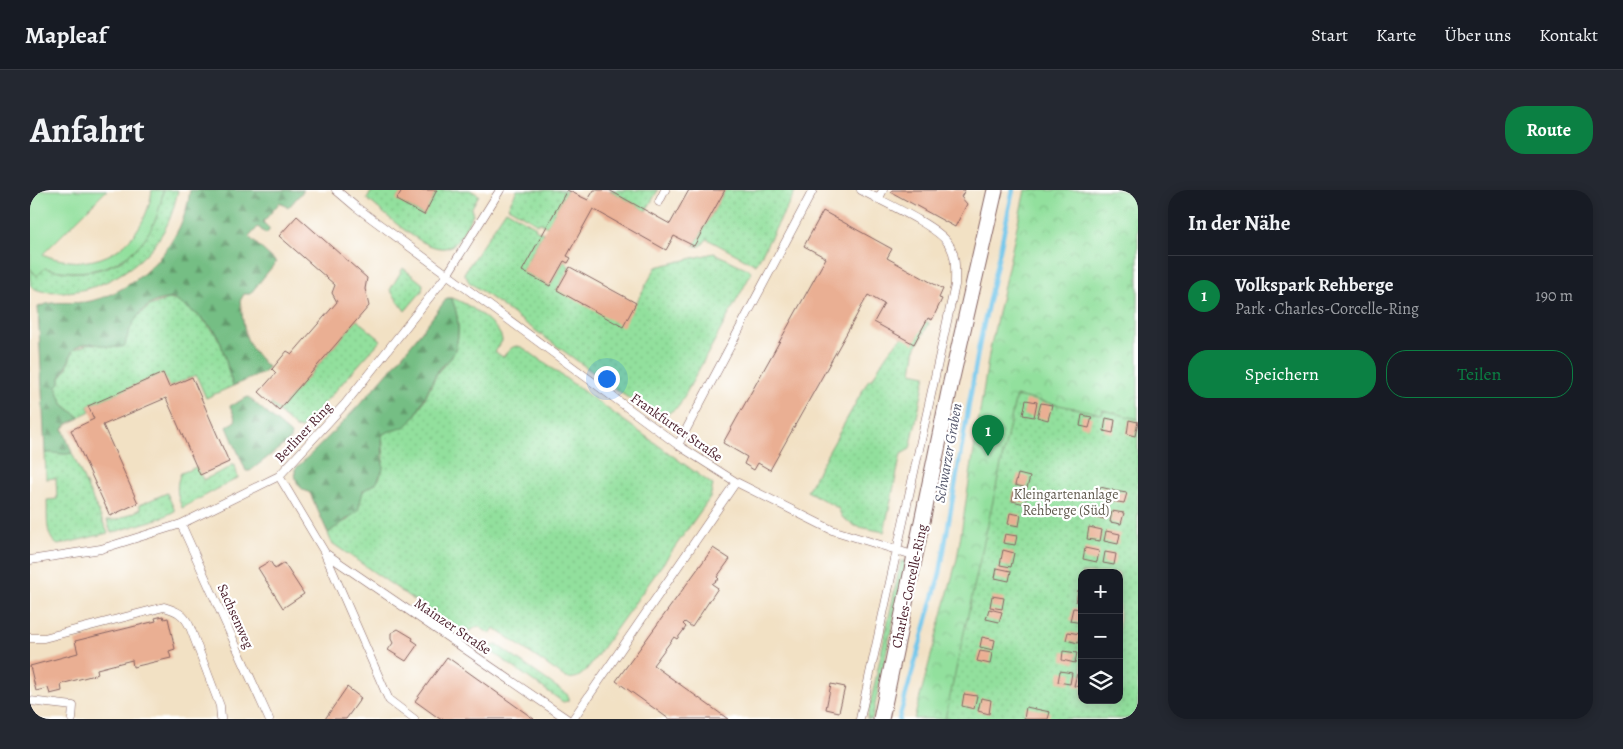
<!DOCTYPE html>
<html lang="de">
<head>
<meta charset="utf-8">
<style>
	body { margin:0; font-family:Alegreya,serif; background:#242831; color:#f1f3f6 }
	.controls { position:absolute; right:15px; bottom:15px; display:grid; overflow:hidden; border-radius:10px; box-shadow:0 2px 12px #0003 }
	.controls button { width:45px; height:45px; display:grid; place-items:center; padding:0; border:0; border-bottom:1px solid #363941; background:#171b24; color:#f1f3f6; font:25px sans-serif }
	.you { position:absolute; left:576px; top:188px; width:18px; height:18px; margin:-12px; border:4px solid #fff; border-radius:50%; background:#1a73e8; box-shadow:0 0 0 8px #1a73e833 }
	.badge { display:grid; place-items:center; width:32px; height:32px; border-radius:50%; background:#0b8043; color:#fff; font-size:16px; font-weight:700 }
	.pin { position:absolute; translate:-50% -41px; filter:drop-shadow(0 1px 2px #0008) }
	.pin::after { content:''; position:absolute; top:26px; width:18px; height:15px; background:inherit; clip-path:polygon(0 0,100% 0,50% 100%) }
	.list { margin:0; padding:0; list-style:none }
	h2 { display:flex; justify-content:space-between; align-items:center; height:65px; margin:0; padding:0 20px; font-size:21px }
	h2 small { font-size:16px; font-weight:400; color:#9ea1a6 }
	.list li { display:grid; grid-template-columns:32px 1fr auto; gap:15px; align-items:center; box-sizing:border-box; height:80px; padding:0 20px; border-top:1px solid #363941 }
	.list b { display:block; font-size:19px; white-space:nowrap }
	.list p { margin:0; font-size:16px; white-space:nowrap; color:#9ea1a6 }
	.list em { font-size:16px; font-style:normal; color:#9ea1a6 }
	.actions { display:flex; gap:10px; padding:15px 20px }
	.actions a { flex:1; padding:11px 0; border:1px solid #0b8043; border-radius:20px; text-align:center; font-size:18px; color:#0b8043 }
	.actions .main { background:#0b8043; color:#fff }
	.icon { flex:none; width:28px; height:28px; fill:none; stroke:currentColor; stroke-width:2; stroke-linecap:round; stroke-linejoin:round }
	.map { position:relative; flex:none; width:1108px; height:529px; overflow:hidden; border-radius:20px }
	header { display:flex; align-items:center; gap:30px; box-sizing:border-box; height:70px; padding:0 25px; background:#171b24; border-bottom:1px solid #363941 }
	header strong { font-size:24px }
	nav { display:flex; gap:28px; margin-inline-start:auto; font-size:18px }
	.intro { display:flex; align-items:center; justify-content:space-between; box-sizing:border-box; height:120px; padding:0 30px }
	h1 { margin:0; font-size:35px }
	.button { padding:12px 22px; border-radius:20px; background:#0b8043; color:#fff; font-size:18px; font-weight:700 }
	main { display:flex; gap:30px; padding:0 30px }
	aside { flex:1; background:#171b24; border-radius:20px; box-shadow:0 2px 12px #0003 }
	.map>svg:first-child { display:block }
	.grass { fill:url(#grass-dots); stroke:#6e8064; fill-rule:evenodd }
	.forest { fill:url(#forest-firs); stroke:#606e58 }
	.park { fill:url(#park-crowns); stroke:#6e8064 }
	.pitch { fill:#92e09d; stroke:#6e8064 }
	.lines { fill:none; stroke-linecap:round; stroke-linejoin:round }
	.stream { stroke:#6dc4ea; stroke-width:4.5 }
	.building { fill:#eaaf93 }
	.service-casing { stroke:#856361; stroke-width:9 }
	.minor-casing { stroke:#856361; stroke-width:17 }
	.service { stroke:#fff; stroke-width:8 }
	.minor { stroke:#fff; stroke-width:15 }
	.labels { text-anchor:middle; stroke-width:4.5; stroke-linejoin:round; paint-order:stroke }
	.street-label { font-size:14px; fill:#4a1f2b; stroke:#fff }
	.park-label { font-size:14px; fill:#60594d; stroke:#fff }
	.water-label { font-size:15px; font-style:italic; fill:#56596e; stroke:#fff }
</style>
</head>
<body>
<header>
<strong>Mapleaf</strong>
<nav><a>Start</a><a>Karte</a><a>Über uns</a><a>Kontakt</a></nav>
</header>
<div class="intro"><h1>Anfahrt</h1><a class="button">Route</a></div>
<main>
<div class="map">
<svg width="1108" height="529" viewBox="0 0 1108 529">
	<defs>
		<pattern id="grass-dots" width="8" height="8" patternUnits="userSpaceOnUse" patternTransform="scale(1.25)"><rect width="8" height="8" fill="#92e09d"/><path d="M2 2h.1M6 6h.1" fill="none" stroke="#7fc087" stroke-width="1.8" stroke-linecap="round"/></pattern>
		<pattern id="forest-firs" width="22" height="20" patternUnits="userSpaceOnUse" patternTransform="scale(1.25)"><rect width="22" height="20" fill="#75be84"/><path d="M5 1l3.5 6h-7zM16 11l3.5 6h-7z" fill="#629a6c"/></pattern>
		<pattern id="park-crowns" width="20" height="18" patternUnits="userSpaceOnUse" patternTransform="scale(1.25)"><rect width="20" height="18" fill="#92e09d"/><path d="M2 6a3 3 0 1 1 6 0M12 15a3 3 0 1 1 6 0" fill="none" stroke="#7fc087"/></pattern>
	</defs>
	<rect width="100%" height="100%" fill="#fff"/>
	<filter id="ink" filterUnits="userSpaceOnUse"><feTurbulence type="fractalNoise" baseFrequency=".02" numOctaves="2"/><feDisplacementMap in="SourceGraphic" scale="10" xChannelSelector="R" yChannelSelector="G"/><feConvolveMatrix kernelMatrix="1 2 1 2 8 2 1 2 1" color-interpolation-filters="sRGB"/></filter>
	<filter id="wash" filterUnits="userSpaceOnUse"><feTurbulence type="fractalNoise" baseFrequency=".0096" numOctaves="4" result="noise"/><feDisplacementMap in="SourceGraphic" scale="20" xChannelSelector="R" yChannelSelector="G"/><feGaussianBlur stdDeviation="1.12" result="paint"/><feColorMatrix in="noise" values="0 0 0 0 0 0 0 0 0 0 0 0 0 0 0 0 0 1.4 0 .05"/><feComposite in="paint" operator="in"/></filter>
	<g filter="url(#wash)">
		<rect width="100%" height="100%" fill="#f2e1c4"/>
		<path class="grass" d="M 133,0 L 148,0 C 145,13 142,25 136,37 C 118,72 73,102 33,102 C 20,101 9,104 0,95 L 0,78 L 7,86 L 15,78 C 77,94 123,63 133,0 Z
			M 342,0 L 372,0 L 367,10 L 393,25 L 407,0 L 440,0 L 449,5 L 441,19 L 443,24 C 437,33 431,51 421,56 C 400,69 354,22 337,9 Z
			M 487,0 L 537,0 L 517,37 L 509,32 L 508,34 L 478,17 Z
			M 579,0 L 628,0 L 616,21 Z
			M 695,0 L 766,0 L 726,75 L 677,49 L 671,56 L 664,56 Z
			M 476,20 L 506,37 L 505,39 L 513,43 L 492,81 L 520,96 L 534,71 L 540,77 L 527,100 L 606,113 L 626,77 L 684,63 L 720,80 L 721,84 L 649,216 L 637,224 L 616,221 L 439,92 L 434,83 Z
			M 373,78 L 393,94 L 392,101 L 375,121 L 360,100 Z
			M 421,108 C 434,110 473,137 472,151 L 465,162 L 473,167 C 480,159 484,152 495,159 L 683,295 L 680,308 L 561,474 C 553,484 549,490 536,488 L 464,438 L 460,444 L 448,436 L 440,441 L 427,440 L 302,353 L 298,344 L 307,335 L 318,330 L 333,301 L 347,292 L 350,287 L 354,267 L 352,245 C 362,237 372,240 382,229 C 390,221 401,196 406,185 C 410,177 420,172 423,164 C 431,148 429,124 421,108 Z
			M 138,109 C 155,110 185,138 191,154 C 196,167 198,182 203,196 L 176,208 L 166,185 L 139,197 L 132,184 L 58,216 L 60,221 L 49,227 L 33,214 L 26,197 L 30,193 L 30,187 L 36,180 L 43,160 L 64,152 L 79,157 L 98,142 L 105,128 L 120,116 Z
			M 327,130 L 351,150 L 271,239 L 266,238 L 241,215 L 242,213 L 250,219 Z
			M 896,131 L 899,133 L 886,157 L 882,182 L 896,185 L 880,259 L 871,264 L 854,342 L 825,336 L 812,327 L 808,318 L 777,301 L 839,189 L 842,190 C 858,159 866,150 896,131 Z
			M 973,195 L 987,206 L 1072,223 L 1073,220 L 1108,229 L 1108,529 L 908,529 ZM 1052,383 L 1089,383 L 1089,510 L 1052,510 Z
			M 25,262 L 42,263 L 78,343 L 28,355 C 14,347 18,324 17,310 L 27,309 L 26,288 L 16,289 L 15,263 Z
			M 202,274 L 205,276 L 208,288 L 152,318 C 147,306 145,295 151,283 L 167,277 L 173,290 L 199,278 Z
			M 137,303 L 145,321 L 131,328 L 81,343 L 77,330 L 87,330 L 111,319 L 109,315 Z
			M 871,371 L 876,371 L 842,529 L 837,529 Z
			M 467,455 L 538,505 L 538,511 L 533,512 L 462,462 L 462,456 Z"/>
		<path class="forest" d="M 160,0 L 274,0 L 258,18 L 250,12 L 233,32 L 240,39 L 236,44 L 228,37 L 219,47 L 246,72 L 220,104 L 214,104 L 210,111 C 216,144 211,150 238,177 L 233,183 L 203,196 C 198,182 196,168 191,154 C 184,133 161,120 143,109 C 116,107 99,133 95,156 C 77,162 60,145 43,160 L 35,180 L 30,187 L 30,193 L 26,197 L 33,214 L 50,228 L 37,234 L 33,239 L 42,263 C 34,266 24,262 15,263 L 8,117 C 24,109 43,115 61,111 C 111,99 155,51 160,0 Z
			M 417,108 L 421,108 C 429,123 431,148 423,164 C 420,171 412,175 408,181 C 400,193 387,229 377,235 C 370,241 360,239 352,245 L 353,279 L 347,292 L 333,301 L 328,321 L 298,343 L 280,303 C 268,298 265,292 265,279 C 321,228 372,169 417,108 Z
			M 218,207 L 261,244 L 260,250 L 220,281 L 216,281 L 197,237 L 206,230 L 200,216 Z"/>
		<path class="park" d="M 995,0 L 1089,0 L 1108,5 L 1108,229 L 1073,220 L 1072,224 L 986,206 L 915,529 L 884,529 L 927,369 L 959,164 Z"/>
		<path class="pitch" d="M 0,0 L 77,0 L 13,64 C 20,68 31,70 39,71 C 84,77 117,42 122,0 L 133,0 C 125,63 75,93 15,78 L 7,86 L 0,78 Z"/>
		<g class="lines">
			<path class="stream" d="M 869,529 L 910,383 L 949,156 L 983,0"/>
		</g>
		<g id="blocks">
			<path class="building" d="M 372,0 L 407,0 L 394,25 L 366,10 Z
				M 537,0 L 558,10 L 564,0 L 579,0 L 640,34 L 659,0 L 695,0 L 664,56 L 644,46 L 636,60 L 563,19 L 537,66 L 541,68 L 538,73 L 534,71 L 520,96 L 492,81 Z
				M 862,0 L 935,0 L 931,7 L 937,14 L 925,37 L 861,2 Z
				M 793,21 L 862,59 L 857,68 L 913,99 L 909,108 L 912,109 L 902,130 L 898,128 L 884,154 L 844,132 L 854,114 L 838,105 L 740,280 L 728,273 L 724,280 L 714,274 L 717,267 L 693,253 L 796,68 L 774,56 Z
				M 267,26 L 337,88 L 335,99 L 339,116 L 249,220 L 229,202 L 246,183 L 242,179 L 257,161 L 262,164 L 307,112 L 302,103 L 305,95 L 249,46 Z
				M 540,77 L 606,113 L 593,137 L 527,100 Z
				M 133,183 L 139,197 L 162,187 L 199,272 L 170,285 L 136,208 L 73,235 L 108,313 L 80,326 L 41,240 L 64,229 L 58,216 Z
				M 996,210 L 1007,212 L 1004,227 L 993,225 Z
				M 1011,213 L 1022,215 L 1018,230 L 1007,227 Z
				M 1052,225 L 1062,227 L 1059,238 L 1050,236 Z
				M 1076,228 L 1085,230 L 1083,243 L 1074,241 Z
				M 1099,230 L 1108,232 L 1105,246 L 1097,244 Z
				M 988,284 L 1000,287 L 997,298 L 985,295 Z
				M 1070,297 L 1083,300 L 1080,311 L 1068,308 Z
				M 984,301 L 997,304 L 995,314 L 982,311 Z
				M 1084,301 L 1097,303 L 1094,313 L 1082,311 Z
				M 1064,319 L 1076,321 L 1075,329 L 1062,327 Z
				M 1082,321 L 1094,323 L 1091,334 L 1080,332 Z
				M 980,323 L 991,325 L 989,336 L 978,334 Z
				M 1059,337 L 1072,340 L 1070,351 L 1057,349 Z
				M 1076,341 L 1090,344 L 1088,354 L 1074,351 Z
				M 975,344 L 987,346 L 985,355 L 973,353 Z
				M 683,358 L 700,369 L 687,387 L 689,389 L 682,394 L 688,398 L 662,437 L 655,432 L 653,434 L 656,437 L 647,449 L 644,447 L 623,475 L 698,529 L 639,529 L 586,491 Z
				M 1055,358 L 1069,361 L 1067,372 L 1053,369 Z
				M 973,360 L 984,363 L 981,377 L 970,375 Z
				M 1075,362 L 1086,364 L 1084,375 L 1073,373 Z
				M 240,371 L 245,379 L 254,373 L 274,404 L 253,418 L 228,378 Z
				M 967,378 L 981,381 L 979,391 L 965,388 Z
				M 1048,400 L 1052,401 L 1052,413 L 1046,412 Z
				M 962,406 L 974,408 L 972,419 L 960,417 Z
				M 1043,418 L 1052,419 L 1052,433 L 1040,431 Z
				M 959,419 L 972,422 L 969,432 L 956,429 Z
				M 133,426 L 134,429 L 138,428 L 145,459 L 139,461 L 141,468 L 103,477 L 102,470 L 67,479 L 68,484 L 31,494 L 32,501 L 20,504 L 18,498 L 6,501 L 0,476 L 48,463 L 45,451 L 126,431 L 125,428 Z
				M 368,439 L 383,448 L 382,450 L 388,454 L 376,471 L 358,460 L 363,453 L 361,449 L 361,443 Z
				M 1038,442 L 1050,444 L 1048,453 L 1036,450 Z
				M 952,447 L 965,450 L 963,460 L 950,457 Z
				M 950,461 L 962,463 L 960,474 L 947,471 Z
				M 1033,461 L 1047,463 L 1045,473 L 1032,470 Z
				M 417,467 L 504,529 L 410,529 L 385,511 Z
				M 1030,481 L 1042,483 L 1040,494 L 1028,492 Z
				M 1047,484 L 1052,485 L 1052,497 L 1044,496 Z
				M 801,494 L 815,497 L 809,522 L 796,519 Z
				M 317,497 L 331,508 L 316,529 L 295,529 Z
				M 934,504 L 947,506 L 944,519 L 932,516 Z
				M 951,508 L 961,510 L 959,524 L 948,521 Z
				M 996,517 L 1020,522 L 1018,529 L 994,529 Z"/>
		</g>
	</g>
	<g filter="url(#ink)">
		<use href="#blocks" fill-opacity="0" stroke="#856361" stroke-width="1"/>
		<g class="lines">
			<defs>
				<path id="service" d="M 306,0 L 326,17 L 648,255 L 706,292 L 802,340 L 886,366
					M 848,10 L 853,0
					M 629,12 L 635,0
					M 648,255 L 783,0
					M 249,286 L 295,363 L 537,529
					M 151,334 L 239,529
					M 295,364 L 359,510 L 384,529
					M 0,370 L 71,359 L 151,334 L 249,286 L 315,214 L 417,85 L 470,0
					M 0,448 L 14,448 L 134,417 C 147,421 154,424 160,437 L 190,516 L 191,529
					M 0,511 L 43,516 L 42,529
					M 543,529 L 706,292
					M 830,529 L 925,95 C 925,81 927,65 918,53 C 906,35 851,11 831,0"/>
				<path id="minor" d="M 851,529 L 921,192 L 965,0"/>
			</defs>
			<use href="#service" class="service-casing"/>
			<use href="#minor" class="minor-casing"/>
			<use href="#service" class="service"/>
			<use href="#minor" class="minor"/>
		</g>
	</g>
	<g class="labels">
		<g class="street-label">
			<text transform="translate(647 237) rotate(35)" y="5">Frankfurter Straße</text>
			<text transform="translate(273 242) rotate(-47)" y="5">Berliner Ring</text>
			<text transform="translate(879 396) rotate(-78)" y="5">Charles-Corcelle-Ring</text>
			<text transform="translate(206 426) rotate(66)" y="5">Sachsenweg</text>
			<text transform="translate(423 436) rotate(34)" y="5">Mainzer Straße</text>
		</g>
		<g class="park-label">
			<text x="1036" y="309">Kleingartenanlage<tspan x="1036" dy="16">Rehberge (Süd)</tspan></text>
		</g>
		<g class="water-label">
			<text transform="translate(918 263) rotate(-80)" y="5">Schwarzer Graben</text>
		</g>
	</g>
</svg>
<div class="controls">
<button>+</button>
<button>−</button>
<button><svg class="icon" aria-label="layers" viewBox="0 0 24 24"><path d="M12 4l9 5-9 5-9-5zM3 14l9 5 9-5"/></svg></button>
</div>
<div class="you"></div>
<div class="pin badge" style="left:958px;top:266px">1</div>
</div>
<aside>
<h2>In der Nähe<small></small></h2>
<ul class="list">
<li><span class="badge">1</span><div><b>Volkspark Rehberge</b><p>Park · Charles-Corcelle-Ring</p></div><em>190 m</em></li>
</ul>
<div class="actions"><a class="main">Speichern</a><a>Teilen</a></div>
</aside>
</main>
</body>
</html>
